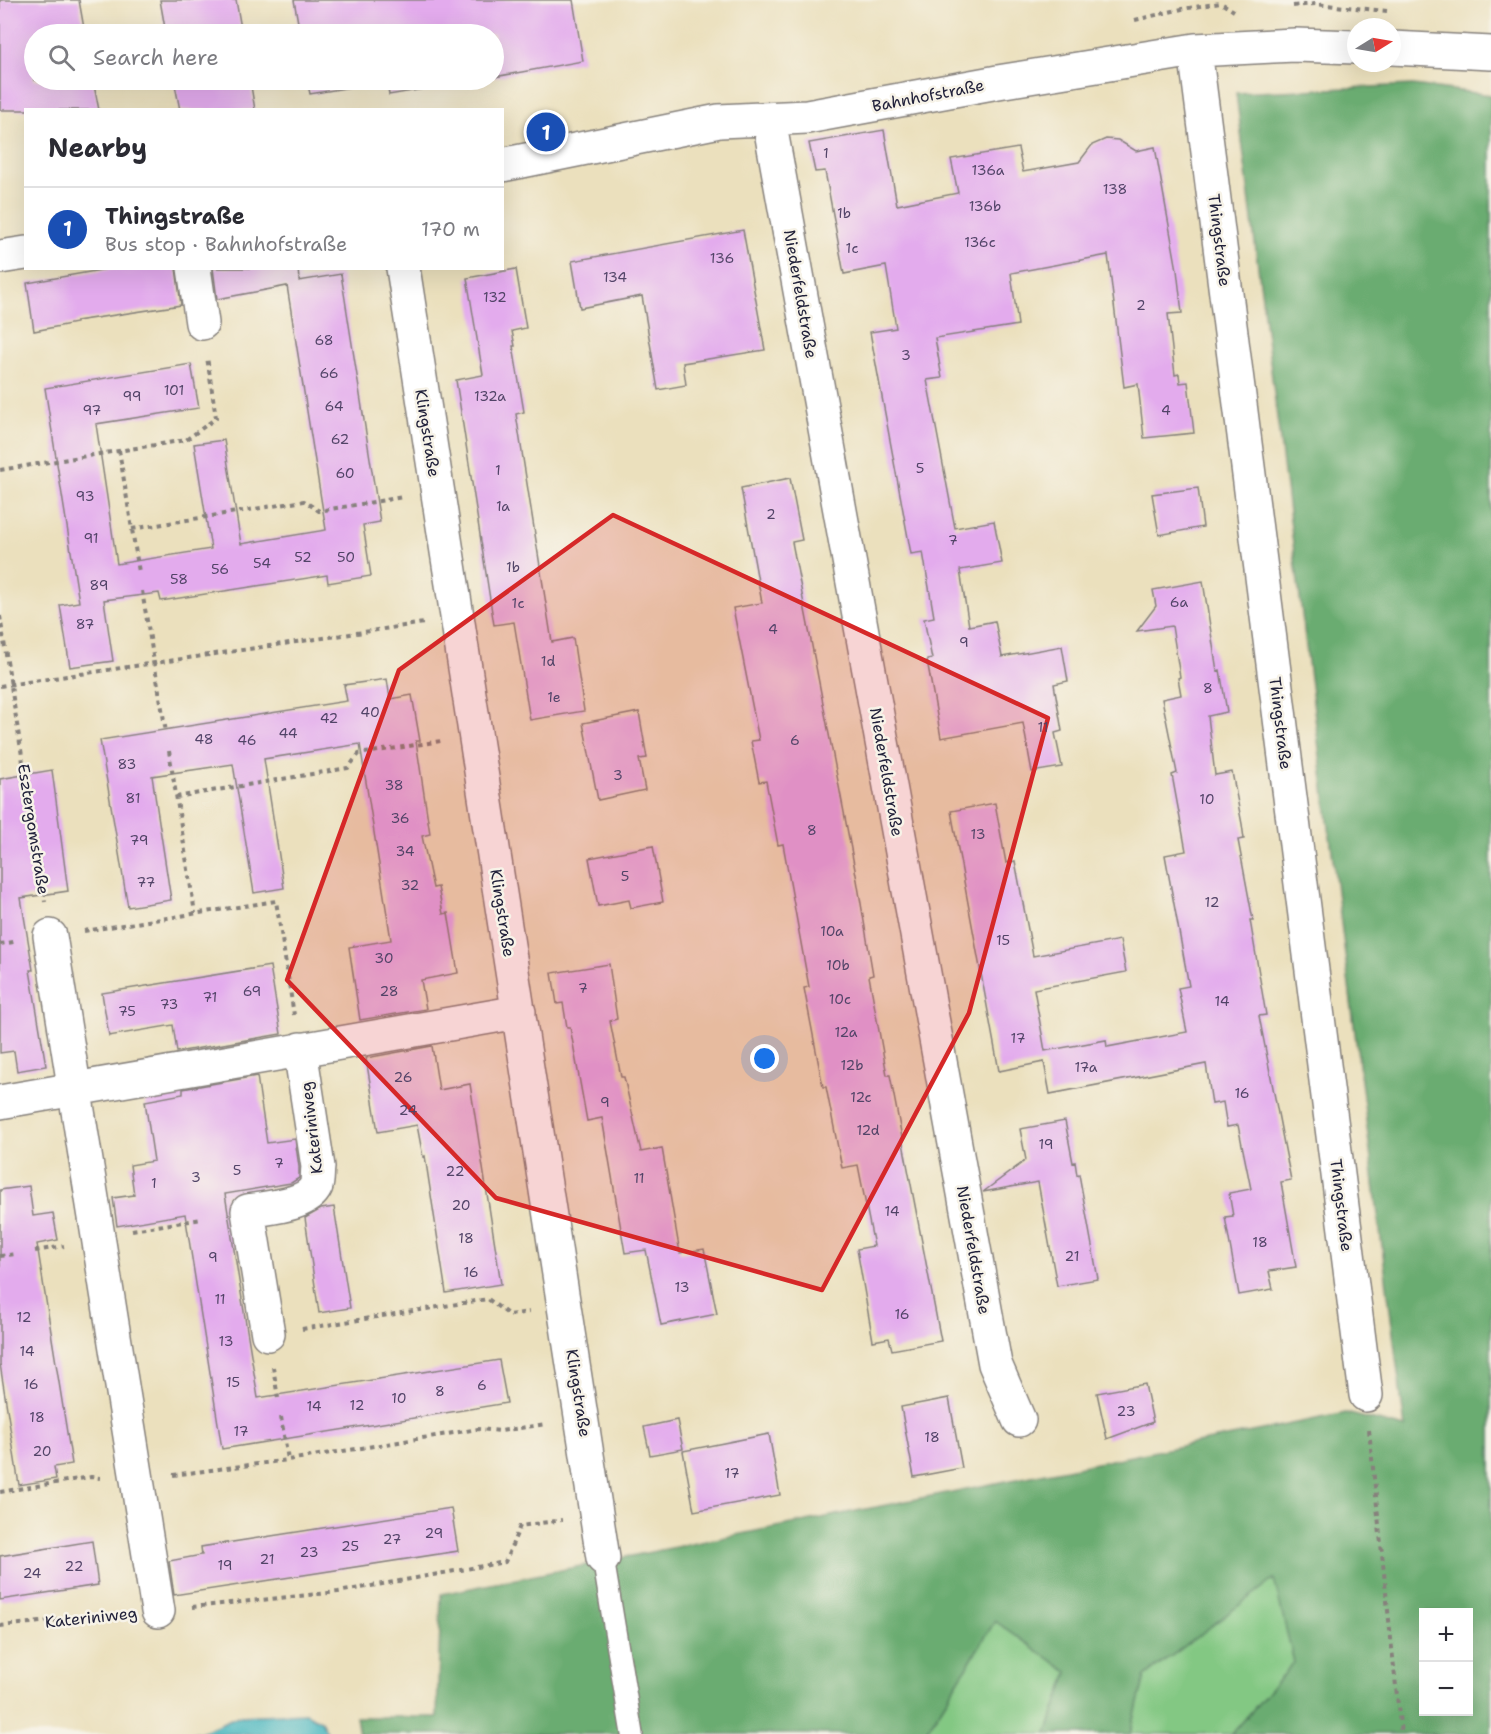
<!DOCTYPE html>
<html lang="en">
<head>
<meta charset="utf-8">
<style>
	body { margin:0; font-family:"Shantell Sans",sans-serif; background:#f2f2f3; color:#2b2b33 }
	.controls { position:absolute; right:18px; bottom:18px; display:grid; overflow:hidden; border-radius:0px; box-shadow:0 6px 24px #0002 }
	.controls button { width:54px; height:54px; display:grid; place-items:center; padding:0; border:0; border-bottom:2px solid #e1e1e2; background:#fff; color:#2b2b33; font:30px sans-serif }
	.compass { position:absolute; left:1347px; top:18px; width:54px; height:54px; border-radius:50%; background:#fff; box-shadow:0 6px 24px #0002; rotate:79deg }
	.you { position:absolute; left:765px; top:1059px; width:21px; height:21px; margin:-15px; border:4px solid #fff; border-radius:50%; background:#1a73e8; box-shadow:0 0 0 9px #1a73e833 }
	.badge { display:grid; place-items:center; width:39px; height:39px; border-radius:50%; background:#d93025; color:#fff; font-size:20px; font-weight:700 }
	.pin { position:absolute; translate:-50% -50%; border:3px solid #fff; box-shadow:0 2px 6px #0006 }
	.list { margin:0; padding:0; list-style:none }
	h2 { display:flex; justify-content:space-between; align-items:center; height:78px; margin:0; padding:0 24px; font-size:26px }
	h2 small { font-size:20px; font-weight:400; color:#7c7c81 }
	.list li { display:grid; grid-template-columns:39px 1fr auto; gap:18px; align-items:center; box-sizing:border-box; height:84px; padding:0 24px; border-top:2px solid #e1e1e2 }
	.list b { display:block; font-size:22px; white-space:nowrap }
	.list p { margin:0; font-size:20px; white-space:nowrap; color:#7c7c81 }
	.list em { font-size:20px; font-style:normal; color:#7c7c81 }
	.icon { flex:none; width:33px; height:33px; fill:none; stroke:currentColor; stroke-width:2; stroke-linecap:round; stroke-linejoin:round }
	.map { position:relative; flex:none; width:1491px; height:1734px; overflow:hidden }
	.search { position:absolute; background:#fff; box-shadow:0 6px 24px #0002; left:24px; top:24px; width:480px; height:66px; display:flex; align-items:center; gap:15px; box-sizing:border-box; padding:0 21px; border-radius:33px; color:#7c7c81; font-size:22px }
	.panel { position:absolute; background:#fff; box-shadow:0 6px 24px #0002; left:24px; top:108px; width:480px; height:162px; border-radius:0px }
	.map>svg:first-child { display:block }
	.green { fill:#83c883; stroke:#52755f; stroke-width:1.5 }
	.forest { fill:#6aac71; stroke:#466756; stroke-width:1.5; fill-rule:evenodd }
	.water { fill:#48b7c0; stroke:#356c7e; stroke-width:1.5 }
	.building { fill:#e3abed }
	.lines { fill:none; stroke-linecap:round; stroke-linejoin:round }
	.lane-casing { stroke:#86817c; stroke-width:24 }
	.street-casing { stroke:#86817c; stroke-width:36 }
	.path { stroke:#86817c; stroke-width:4; stroke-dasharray:4.5 4.5; stroke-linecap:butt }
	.lane { stroke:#fff; stroke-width:21 }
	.street { stroke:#fff; stroke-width:33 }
	.marked { fill:#d62828; fill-opacity:0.2; stroke:#d62828; stroke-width:4.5; stroke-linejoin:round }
	.labels { text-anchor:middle; stroke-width:5; stroke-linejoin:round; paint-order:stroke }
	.number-label { font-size:14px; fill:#524468 }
	.street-label { font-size:16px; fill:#22223b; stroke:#f7f3e8 }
</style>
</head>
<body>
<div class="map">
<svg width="1491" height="1734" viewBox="0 0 1491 1734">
	<rect width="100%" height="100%" fill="#f7f3e8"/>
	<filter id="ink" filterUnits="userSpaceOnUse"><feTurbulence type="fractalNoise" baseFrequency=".0167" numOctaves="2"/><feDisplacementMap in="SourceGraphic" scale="12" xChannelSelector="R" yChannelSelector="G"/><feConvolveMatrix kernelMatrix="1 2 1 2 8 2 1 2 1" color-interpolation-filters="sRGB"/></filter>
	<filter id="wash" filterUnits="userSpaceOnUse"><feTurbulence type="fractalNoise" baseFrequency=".008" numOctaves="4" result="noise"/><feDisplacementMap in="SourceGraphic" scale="24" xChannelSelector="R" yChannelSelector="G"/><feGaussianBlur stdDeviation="1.35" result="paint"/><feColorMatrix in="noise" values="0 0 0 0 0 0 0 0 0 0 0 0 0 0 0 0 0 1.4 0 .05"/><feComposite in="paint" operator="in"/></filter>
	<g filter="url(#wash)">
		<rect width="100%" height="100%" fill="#ebe0bd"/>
		<path class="green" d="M 1275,1578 L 1294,1662 L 1232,1734 L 1130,1734 L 1145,1676 Z
			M 995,1621 L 1068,1672 L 1047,1734 L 925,1734 Z"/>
		<path class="forest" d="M 1413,85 L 1491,95 L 1491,1734 L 1232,1734 L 1294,1662 L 1274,1579 L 1145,1676 L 1130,1734 L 1047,1734 L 1068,1672 L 995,1621 L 925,1734 L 359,1734 L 356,1717 L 437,1717 L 441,1594 L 1346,1413 L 1405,1428 L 1236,93 ZM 1424,1612 L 1468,1612 L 1468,1712 L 1424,1712 Z"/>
		<path class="water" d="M 306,1713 L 321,1721 L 328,1734 L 187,1734 L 199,1733 L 238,1716 Z"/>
		<g id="blocks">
			<path class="building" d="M 0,0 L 79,0 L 85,34 L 34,34 L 34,80 L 93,80 L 99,110 L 0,110 Z
				M 160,0 L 236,0 L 242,34 L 166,34 Z
				M 294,0 L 573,0 L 583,61 L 494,77 L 494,34 L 300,34 Z
				M 174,80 L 250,80 L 255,110 L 180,110 Z
				M 307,80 L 477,80 L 389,95 L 387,81 L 310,94 Z
				M 884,130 L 897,205 L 958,193 L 951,159 L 1018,148 L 1023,172 L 1079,162 L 1092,145 L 1106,139 L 1118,140 L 1136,151 L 1155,147 L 1177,270 L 1182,313 L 1168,314 L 1175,375 L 1179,374 L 1180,383 L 1188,382 L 1194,433 L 1144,438 L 1138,384 L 1124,387 L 1108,255 L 1011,273 L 1018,325 L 935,338 L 942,378 L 927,380 L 955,528 L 994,521 L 1002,563 L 960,570 L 969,626 L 995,621 L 1002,657 L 1062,646 L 1068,681 L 1054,684 L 1062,731 L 1055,733 L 1062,767 L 1032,772 L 1023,723 L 941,738 L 927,660 L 932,659 L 924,619 L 934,617 L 923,552 L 911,554 L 870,332 L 896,328 L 886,266 L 844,274 L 825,171 L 815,172 L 809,143 Z
				M 743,230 L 765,350 L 683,363 L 686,385 L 658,390 L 642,296 L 580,308 L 572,261 Z
				M 112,268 L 176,268 L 181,305 L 76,321 L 76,323 L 34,331 L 27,283 Z
				M 213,268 L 298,268 L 299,281 L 341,274 L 380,522 L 363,525 L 371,576 L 328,583 L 327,575 L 161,601 L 159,593 L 104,600 L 113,661 L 70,667 L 60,605 L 79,602 L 45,388 L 191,364 L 199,408 L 96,424 L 117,564 L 211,549 L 194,444 L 224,440 L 241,544 L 326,530 L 287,286 L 217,299 Z
				M 516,269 L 526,328 L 512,331 L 515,346 L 513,346 L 524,412 L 516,414 L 552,642 L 573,638 L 584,711 L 530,720 L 514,622 L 494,625 L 456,380 L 483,375 L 467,278 Z
				M 790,478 L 802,540 L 792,542 L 857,880 L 873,975 L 869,976 L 887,1075 L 890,1075 L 941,1341 L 892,1350 L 889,1338 L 873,1341 L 857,1249 L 874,1246 L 858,1165 L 842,1168 L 826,1087 L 823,1087 L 804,988 L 809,987 L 783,844 L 778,845 L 766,781 L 759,782 L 751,741 L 759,740 L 733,608 L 762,603 L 741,488 Z
				M 1198,488 L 1203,527 L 1159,535 L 1152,494 Z
				M 1203,581 L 1217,671 L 1220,670 L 1227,712 L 1208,716 L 1215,775 L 1232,772 L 1242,824 L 1244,839 L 1238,840 L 1253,920 L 1250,920 L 1266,1015 L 1259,1016 L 1291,1180 L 1281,1182 L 1296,1267 L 1269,1271 L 1273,1289 L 1239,1295 L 1225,1217 L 1233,1216 L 1229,1193 L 1251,1189 L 1238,1125 L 1227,1127 L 1223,1102 L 1212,1104 L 1206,1064 L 1050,1094 L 1044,1062 L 999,1071 L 951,811 L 995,803 L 1006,863 L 1015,861 L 1033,956 L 1120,940 L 1126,972 L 1034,989 L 1045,1051 L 1106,1040 L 1107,1047 L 1187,1032 L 1178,988 L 1189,986 L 1165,855 L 1186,851 L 1172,775 L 1177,773 L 1162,699 L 1181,695 L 1178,678 L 1180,677 L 1172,626 L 1137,631 L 1156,606 L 1153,590 Z
				M 387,679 L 390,699 L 412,695 L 420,741 L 416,741 L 430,834 L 422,836 L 433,888 L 438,887 L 443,914 L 448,913 L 458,973 L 421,980 L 426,1009 L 360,1020 L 349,947 L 391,940 L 360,744 L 264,759 L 284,888 L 254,893 L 233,764 L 152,776 L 171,900 L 128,907 L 100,740 L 347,701 L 344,685 Z
				M 639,712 L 647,758 L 639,759 L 645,790 L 598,800 L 583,723 Z
				M 52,770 L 68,891 L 21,898 L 33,970 L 30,970 L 46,1066 L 17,1071 L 14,1051 L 0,1053 L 0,779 Z
				M 653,846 L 663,902 L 631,908 L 629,900 L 598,906 L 589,858 Z
				M 609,964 L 617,1019 L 610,1021 L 621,1077 L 624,1077 L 641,1152 L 662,1148 L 680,1253 L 704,1249 L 717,1314 L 661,1325 L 646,1250 L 625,1253 L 602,1118 L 587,1121 L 570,1027 L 567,1027 L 563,1003 L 557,1004 L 552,973 Z
				M 270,966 L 281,1034 L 177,1052 L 173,1025 L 109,1036 L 102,993 Z
				M 432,1046 L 439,1090 L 470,1084 L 501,1284 L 446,1293 L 425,1156 L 423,1157 L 417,1125 L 378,1132 L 366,1058 Z
				M 257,1076 L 267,1143 L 295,1139 L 299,1167 L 299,1178 L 291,1183 L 225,1194 L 258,1398 L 499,1360 L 507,1403 L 222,1449 L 185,1214 L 117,1226 L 113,1198 L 134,1195 L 130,1165 L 154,1161 L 145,1101 L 183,1094 L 183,1089 Z
				M 1065,1121 L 1073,1163 L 1075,1162 L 1077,1175 L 1079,1174 L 1098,1279 L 1057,1286 L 1038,1182 L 983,1192 L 1026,1160 L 1020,1129 Z
				M 29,1186 L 33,1216 L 53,1213 L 58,1240 L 37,1244 L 72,1464 L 54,1467 L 56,1479 L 19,1485 L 0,1364 L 0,1190 Z
				M 334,1207 L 350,1308 L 319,1313 L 305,1218 L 321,1209 Z
				M 1145,1384 L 1153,1422 L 1107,1439 L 1097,1393 Z
				M 949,1398 L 962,1468 L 914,1477 L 901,1407 Z
				M 677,1420 L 683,1449 L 650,1455 L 644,1427 Z
				M 769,1434 L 780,1495 L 694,1511 L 683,1451 Z
				M 451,1508 L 458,1551 L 174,1595 L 169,1561 L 202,1555 L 201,1547 Z
				M 92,1541 L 98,1585 L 0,1600 L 0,1556 Z"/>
		</g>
	</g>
	<g filter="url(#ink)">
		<use href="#blocks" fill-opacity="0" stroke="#86817c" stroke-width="1.5"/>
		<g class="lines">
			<defs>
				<path id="lane" d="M 603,1558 L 632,1734"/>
				<path id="street" d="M 1392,48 L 1491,53
					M 1195,50 L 1366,1395
					M 769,120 L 995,1364 L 1019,1420
					M 502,165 L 719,121 L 807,117 L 998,82 L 1195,50 L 1295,45 L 1356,47
					M 0,257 L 26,253
					M 194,268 L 202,323
					M 403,268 L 603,1558
					M 50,936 L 158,1611
					M 0,1102 L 519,1012
					M 268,1334 L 248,1211 C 268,1207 307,1206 316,1186 C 318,1181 317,1173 318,1167 L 300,1049"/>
			</defs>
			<use href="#lane" class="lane-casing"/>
			<use href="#street" class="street-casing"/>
			<path class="path" d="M 1293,6 L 1315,4 L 1387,11
				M 1135,20 L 1182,9 L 1221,3 L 1234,11
				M 119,450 L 139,572
				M 0,470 L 186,440 L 216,418 L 207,357
				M 132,529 L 304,501 L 319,511 L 403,497
				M 142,591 L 166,732
				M 0,616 L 45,902
				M 0,686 L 424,623
				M 169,751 L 195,913
				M 176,797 L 348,768 L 359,754 L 441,741
				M 84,931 L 276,901 L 294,1015
				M 0,944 L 14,942
				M 132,1230 L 202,1219
				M 35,1251 L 64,1246
				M 0,1256 L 16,1254
				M 302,1329 L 488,1299 L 509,1315 L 529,1312
				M 273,1367 L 278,1398
				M 281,1417 L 288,1460
				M 1369,1430 L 1401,1734
				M 173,1475 L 288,1460 L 478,1429 L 501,1431 L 546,1424
				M 0,1492 L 91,1477 L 100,1478
				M 192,1607 L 338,1592 L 505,1562 L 520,1526 L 562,1520
				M 0,1626 L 122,1614"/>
			<use href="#lane" class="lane"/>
			<use href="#street" class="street"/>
		</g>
	</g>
	<path class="marked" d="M 613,515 L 1048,718 L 969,1013 L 822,1290 L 496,1198 L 287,980 L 399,670 Z"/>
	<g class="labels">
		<g class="number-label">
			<text x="826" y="158">1</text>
			<text x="988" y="175">136a</text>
			<text x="1115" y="194">138</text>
			<text x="985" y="211">136b</text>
			<text x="844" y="218">1b</text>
			<text x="980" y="247">136c</text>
			<text x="852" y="253">1c</text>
			<text x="722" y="263">136</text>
			<text x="615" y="282">134</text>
			<text x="495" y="302">132</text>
			<text x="1141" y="310">2</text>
			<text x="324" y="345">68</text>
			<text x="906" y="360">3</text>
			<text x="329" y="378">66</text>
			<text x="174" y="395">101</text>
			<text x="132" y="401">99</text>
			<text x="490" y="401">132a</text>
			<text x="334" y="411">64</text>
			<text x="92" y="415">97</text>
			<text x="1166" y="415">4</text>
			<text x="340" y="444">62</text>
			<text x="920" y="473">5</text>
			<text x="498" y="475">1</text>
			<text x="345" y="478">60</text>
			<text x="85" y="501">93</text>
			<text x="503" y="511">1a</text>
			<text x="771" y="519">2</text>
			<text x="91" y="543">91</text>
			<text x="953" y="545">7</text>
			<text x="303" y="562">52</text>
			<text x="346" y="562">50</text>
			<text x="262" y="568">54</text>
			<text x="513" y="572">1b</text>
			<text x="220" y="574">56</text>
			<text x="179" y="584">58</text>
			<text x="99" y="590">89</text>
			<text x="1179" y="607">6a</text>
			<text x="518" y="608">1c</text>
			<text x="85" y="629">87</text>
			<text x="773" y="634">4</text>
			<text x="964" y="647">9</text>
			<text x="548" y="666">1d</text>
			<text x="1208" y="693">8</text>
			<text x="554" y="702">1e</text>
			<text x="370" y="717">40</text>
			<text x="329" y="723">42</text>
			<text x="1043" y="732">11</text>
			<text x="288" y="738">44</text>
			<text x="204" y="744">48</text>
			<text x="247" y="745">46</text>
			<text x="795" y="745">6</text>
			<text x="127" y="769">83</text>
			<text x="618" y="780">3</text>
			<text x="394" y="790">38</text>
			<text x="133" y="803">81</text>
			<text x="1207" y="804">10</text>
			<text x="400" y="823">36</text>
			<text x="812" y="835">8</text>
			<text x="978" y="839">13</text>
			<text x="139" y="845">79</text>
			<text x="405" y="856">34</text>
			<text x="625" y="881">5</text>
			<text x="146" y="887">77</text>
			<text x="410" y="890">32</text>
			<text x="1212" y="907">12</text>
			<text x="832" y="936">10a</text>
			<text x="1003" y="945">15</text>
			<text x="384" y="963">30</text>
			<text x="838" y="970">10b</text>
			<text x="583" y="993">7</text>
			<text x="252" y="996">69</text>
			<text x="389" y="996">28</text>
			<text x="210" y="1002">71</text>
			<text x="840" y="1004">10c</text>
			<text x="1222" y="1006">14</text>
			<text x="169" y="1009">73</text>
			<text x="127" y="1016">75</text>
			<text x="846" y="1037">12a</text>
			<text x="1018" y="1043">17</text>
			<text x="852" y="1070">12b</text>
			<text x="1086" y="1072">17a</text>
			<text x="403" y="1082">26</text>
			<text x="1242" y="1098">16</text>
			<text x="861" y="1102">12c</text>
			<text x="605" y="1107">9</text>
			<text x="408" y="1115">24</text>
			<text x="868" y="1135">12d</text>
			<text x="1046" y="1149">19</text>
			<text x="279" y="1168">7</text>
			<text x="237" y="1175">5</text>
			<text x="455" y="1176">22</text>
			<text x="196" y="1182">3</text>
			<text x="639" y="1183">11</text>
			<text x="154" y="1188">1</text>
			<text x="461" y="1210">20</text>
			<text x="892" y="1216">14</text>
			<text x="466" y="1243">18</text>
			<text x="1260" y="1247">18</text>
			<text x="1072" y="1261">21</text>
			<text x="213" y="1262">9</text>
			<text x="471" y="1277">16</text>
			<text x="682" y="1292">13</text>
			<text x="220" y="1304">11</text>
			<text x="902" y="1319">16</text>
			<text x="24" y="1322">12</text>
			<text x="226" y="1346">13</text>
			<text x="27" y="1356">14</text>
			<text x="233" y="1387">15</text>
			<text x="31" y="1389">16</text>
			<text x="482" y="1390">6</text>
			<text x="440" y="1396">8</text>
			<text x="399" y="1403">10</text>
			<text x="357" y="1410">12</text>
			<text x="314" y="1411">14</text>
			<text x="1126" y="1416">23</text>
			<text x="37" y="1422">18</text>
			<text x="241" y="1436">17</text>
			<text x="932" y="1442">18</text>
			<text x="42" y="1456">20</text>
			<text x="732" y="1478">17</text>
			<text x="434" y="1538">29</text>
			<text x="392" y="1544">27</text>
			<text x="350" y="1551">25</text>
			<text x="309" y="1557">23</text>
			<text x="267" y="1564">21</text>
			<text x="225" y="1570">19</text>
			<text x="74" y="1571">22</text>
			<text x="32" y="1578">24</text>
		</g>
		<g class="street-label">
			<text transform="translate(928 95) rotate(-11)" y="6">Bahnhofstraße</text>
			<text transform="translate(1220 240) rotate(83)" y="6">Thingstraße</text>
			<text transform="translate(801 294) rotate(80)" y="6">Niederfeldstraße</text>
			<text transform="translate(428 433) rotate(81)" y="6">Klingstraße</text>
			<text transform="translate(1281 723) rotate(83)" y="6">Thingstraße</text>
			<text transform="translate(887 772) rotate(80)" y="6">Niederfeldstraße</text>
			<text transform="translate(34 829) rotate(81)" y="6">Esztergomstraße</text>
			<text transform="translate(503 913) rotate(81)" y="6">Klingstraße</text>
			<text transform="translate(311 1128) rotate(-97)" y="6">Kateriniweg</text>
			<text transform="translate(1342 1205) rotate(83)" y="6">Thingstraße</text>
			<text transform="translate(974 1250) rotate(80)" y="6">Niederfeldstraße</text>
			<text transform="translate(579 1393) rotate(81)" y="6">Klingstraße</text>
			<text transform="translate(91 1617) rotate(-6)" y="6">Kateriniweg</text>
		</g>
	</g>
</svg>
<div class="controls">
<button>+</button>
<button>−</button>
</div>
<svg class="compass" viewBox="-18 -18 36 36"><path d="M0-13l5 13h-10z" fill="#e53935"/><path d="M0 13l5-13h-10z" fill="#7c7c81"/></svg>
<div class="you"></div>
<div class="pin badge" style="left:546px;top:132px;background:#1a4fb4">1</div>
<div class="search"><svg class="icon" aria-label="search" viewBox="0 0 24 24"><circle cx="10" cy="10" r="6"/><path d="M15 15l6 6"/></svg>Search here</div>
<section class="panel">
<h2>Nearby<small></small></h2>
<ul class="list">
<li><span class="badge" style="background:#1a4fb4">1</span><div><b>Thingstraße</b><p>Bus stop · Bahnhofstraße</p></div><em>170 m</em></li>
</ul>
</section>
</div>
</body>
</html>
